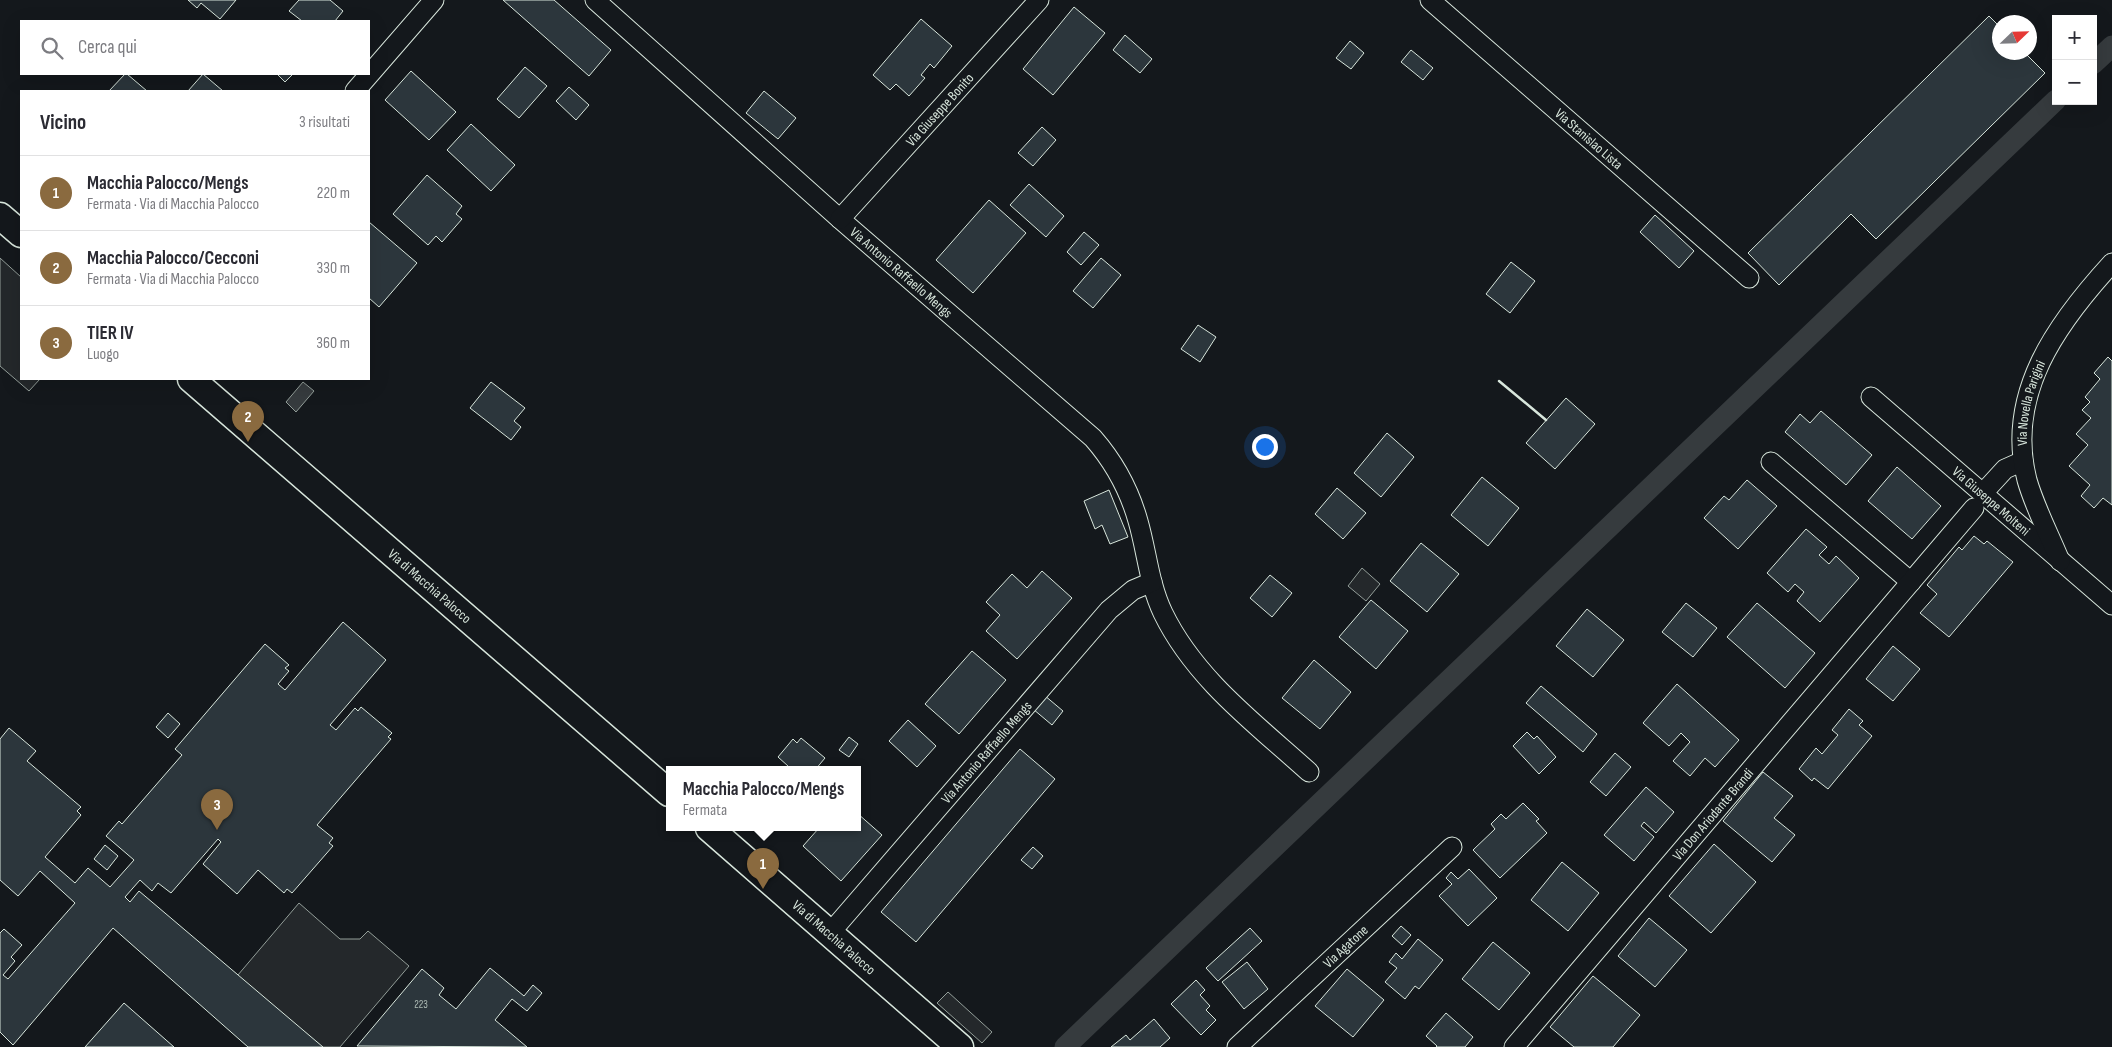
<!DOCTYPE html>
<html lang="it">
<head>
<meta charset="utf-8">
<style>
	body { margin:0; font-family:"Sofia Sans Condensed",sans-serif; background:#f7f7f7; color:#2b2b33 }
	.controls { position:absolute; right:15px; top:15px; display:grid; overflow:hidden; border-radius:0px; box-shadow:0 5px 20px #0002 }
	.controls button { width:45px; height:45px; display:grid; place-items:center; padding:0; border:0; border-bottom:1px solid #e1e1e2; background:#fff; color:#2b2b33; font:25px sans-serif }
	.compass { position:absolute; left:1992px; top:15px; width:45px; height:45px; border-radius:50%; background:#fff; box-shadow:0 5px 20px #0002; rotate:67deg }
	.you { position:absolute; left:1264px; top:446px; width:18px; height:18px; margin:-12px; border:4px solid #fff; border-radius:50%; background:#1a73e8; box-shadow:0 0 0 8px #1a73e833 }
	.badge { display:grid; place-items:center; width:32px; height:32px; border-radius:50%; background:#8a6a3f; color:#fff; font-size:16px; font-weight:700 }
	.pin { position:absolute; translate:-50% -41px; filter:drop-shadow(0 1px 2px #0008) }
	.pin::after { content:''; position:absolute; top:26px; width:18px; height:15px; background:inherit; clip-path:polygon(0 0,100% 0,50% 100%) }
	.popup { position:absolute; left:666px; top:766px; width:195px; height:65px; box-sizing:border-box; display:grid; place-content:center; border-radius:0px; background:#fff; filter:drop-shadow(0 1px 4px #0005); font-size:16px; white-space:nowrap; color:#7c7c81 }
	.popup b { font-size:19px; color:#2b2b33 }
	.popup::after { content:''; position:absolute; left:50%; top:100%; margin-left:-10px; border:10px solid transparent; border-top-color:#fff }
	.list { margin:0; padding:0; list-style:none }
	h2 { display:flex; justify-content:space-between; align-items:center; height:65px; margin:0; padding:0 20px; font-size:21px }
	h2 small { font-size:16px; font-weight:400; color:#7c7c81 }
	.list li { display:grid; grid-template-columns:32px 1fr auto; gap:15px; align-items:center; box-sizing:border-box; height:75px; padding:0 20px; border-top:1px solid #e1e1e2 }
	.list b { display:block; font-size:19px; white-space:nowrap }
	.list p { margin:0; font-size:16px; white-space:nowrap; color:#7c7c81 }
	.list em { font-size:16px; font-style:normal; color:#7c7c81 }
	.icon { flex:none; width:28px; height:28px; fill:none; stroke:currentColor; stroke-width:2; stroke-linecap:round; stroke-linejoin:round }
	.map { position:relative; flex:none; width:2112px; height:1047px; overflow:hidden }
	.search { position:absolute; background:#fff; box-shadow:0 5px 20px #0002; left:20px; top:20px; width:350px; height:55px; display:flex; align-items:center; gap:12px; box-sizing:border-box; padding:0 18px; border-radius:0px; color:#7c7c81; font-size:19px }
	.panel { position:absolute; background:#fff; box-shadow:0 5px 20px #0002; left:20px; top:90px; width:350px; height:290px; border-radius:0px }
	.map>svg:first-child { display:block }
	.parking { fill:#24282b; stroke:#939e99 }
	.water { fill:#363b3e; stroke:#939e99 }
	.lines { fill:none; stroke-linecap:round; stroke-linejoin:round }
	.canal { stroke:#363b3e; stroke-width:21 }
	.building { fill:#2c363c; stroke:#d8e6dc }
	.street-casing { stroke:#d8e6dc; stroke-width:21 }
	.secondary-casing { stroke:#d8e6dc; stroke-width:29 }
	.street { stroke:#14181c; stroke-width:19 }
	.secondary { stroke:#14181c; stroke-width:26 }
	.wall { stroke:#d8e6dc; stroke-width:2.5 }
	.labels { text-anchor:middle; stroke-width:4; stroke-linejoin:round; paint-order:stroke }
	.number-label { font-size:11px; fill:#adbab4 }
	.street-label { font-size:14px; fill:#d8e6dc; stroke:#14181c }
</style>
</head>
<body>
<div class="map">
<svg width="2112" height="1047" viewBox="0 0 2112 1047">
	<rect width="100%" height="100%" fill="#14181c"/>
	<path class="parking" d="M 0,258 L 21,277 L 21,379 L 40,379 L 29,391 L 0,366 Z
		M 1362,568 L 1380,584 L 1366,601 L 1348,586 Z
		M 299,903 L 340,939 L 360,939 L 368,931 L 409,966 L 340,1047 L 307,1047 L 232,982 Z
		M 948,992 L 992,1032 L 982,1043 L 937,1003 Z"/>
	<path class="water" d="M 303,382 L 314,391 L 296,412 L 286,402 Z"/>
	<g class="lines">
		<path class="canal" d="M 2093,64 L 2112,46
			M 1065,1047 L 2056,100"/>
	</g>
	<path class="building" d="M 188,0 L 236,0 L 220,19 L 201,3 L 197,8 Z
		M 299,0 L 330,0 L 343,11 L 335,21 L 302,21 L 289,11 Z
		M 503,0 L 554,0 L 611,50 L 589,76 Z
		M 1074,7 L 1105,33 L 1053,95 L 1023,69 Z
		M 1989,16 L 2000,27 L 2000,52 L 2024,52 L 2045,73 L 1876,239 L 1851,214 L 1779,285 L 1748,253 Z
		M 921,19 L 952,46 L 934,68 L 930,64 L 921,75 L 925,78 L 909,96 L 896,84 L 890,90 L 873,75 Z
		M 1125,35 L 1152,59 L 1140,73 L 1113,50 Z
		M 1350,41 L 1364,53 L 1351,69 L 1336,58 Z
		M 1411,50 L 1433,68 L 1423,80 L 1401,62 Z
		M 525,67 L 547,86 L 519,118 L 497,99 Z
		M 411,71 L 456,112 L 429,140 L 385,100 Z
		M 125,74 L 127,74 L 147,91 L 109,91 Z
		M 203,74 L 223,91 L 188,91 Z
		M 277,74 L 293,74 L 285,82 Z
		M 569,87 L 589,105 L 576,120 L 556,101 Z
		M 764,91 L 796,118 L 778,139 L 746,113 Z
		M 471,124 L 515,165 L 491,191 L 447,150 Z
		M 1042,127 L 1056,140 L 1033,166 L 1018,153 Z
		M 427,175 L 462,206 L 456,214 L 462,219 L 442,242 L 436,236 L 428,245 L 393,214 Z
		M 1029,184 L 1064,216 L 1046,237 L 1010,205 Z
		M 989,200 L 1026,233 L 973,293 L 936,260 Z
		M 1655,215 L 1694,251 L 1679,268 L 1640,232 Z
		M 369,222 L 417,263 L 379,307 L 369,298 Z
		M 1084,232 L 1099,245 L 1081,265 L 1067,252 Z
		M 1101,258 L 1121,275 L 1093,308 L 1073,291 Z
		M 1511,262 L 1535,281 L 1510,313 L 1486,294 Z
		M 1198,325 L 1216,337 L 1200,362 L 1181,349 Z
		M 2108,357 L 2112,361 L 2112,505 L 2103,498 L 2094,508 L 2081,496 L 2090,485 L 2069,466 L 2088,445 L 2076,434 L 2091,418 L 2082,410 L 2090,402 L 2085,397 L 2100,379 L 2094,373 Z
		M 491,382 L 525,408 L 514,421 L 521,427 L 511,440 L 470,408 Z
		M 1566,398 L 1595,424 L 1555,469 L 1526,443 Z
		M 1821,411 L 1872,455 L 1846,485 L 1785,432 L 1800,414 L 1810,423 Z
		M 1387,433 L 1414,457 L 1381,497 L 1354,473 Z
		M 1897,467 L 1941,506 L 1912,539 L 1868,501 Z
		M 1482,477 L 1519,508 L 1488,546 L 1451,515 Z
		M 1747,480 L 1777,506 L 1738,549 L 1704,518 L 1724,496 L 1729,500 Z
		M 1337,488 L 1366,513 L 1343,539 L 1315,514 Z
		M 1109,490 L 1128,537 L 1110,544 L 1102,525 L 1095,529 L 1084,501 Z
		M 1806,529 L 1827,547 L 1819,555 L 1829,564 L 1836,556 L 1859,578 L 1820,622 L 1797,601 L 1804,592 L 1795,584 L 1788,592 L 1767,573 Z
		M 1974,536 L 1984,544 L 1987,541 L 2013,562 L 1949,637 L 1920,613 L 1937,594 L 1927,585 L 1959,547 L 1962,550 Z
		M 1421,543 L 1459,574 L 1427,612 L 1390,581 Z
		M 1042,571 L 1072,598 L 1017,659 L 986,631 L 1000,615 L 986,602 L 1012,574 L 1027,588 Z
		M 1270,575 L 1292,593 L 1272,617 L 1250,598 Z
		M 1371,600 L 1408,631 L 1376,669 L 1339,637 Z
		M 1686,603 L 1717,628 L 1693,657 L 1662,632 Z
		M 1757,603 L 1815,653 L 1785,688 L 1727,637 Z
		M 1587,609 L 1624,640 L 1593,677 L 1556,646 Z
		M 343,622 L 386,660 L 330,725 L 336,730 L 355,708 L 358,711 L 361,707 L 392,733 L 388,737 L 391,739 L 317,825 L 333,838 L 329,843 L 333,846 L 292,893 L 287,889 L 284,893 L 258,870 L 237,894 L 203,864 L 221,842 L 218,839 L 171,893 L 158,883 L 152,891 L 140,880 L 125,897 L 130,902 L 139,891 L 323,1047 L 248,1047 L 113,928 L 13,1045 L 0,1032 L 0,933 L 4,929 L 22,945 L 11,957 L 15,961 L 3,975 L 8,979 L 75,903 L 40,871 L 18,896 L 0,880 L 0,739 L 9,728 L 36,751 L 27,761 L 81,807 L 77,811 L 81,815 L 45,857 L 75,883 L 88,868 L 110,887 L 134,860 L 106,836 L 119,821 L 122,824 L 182,755 L 175,749 L 265,644 L 289,665 L 285,668 L 289,671 L 278,684 L 285,690 Z
		M 1893,646 L 1920,669 L 1893,701 L 1866,679 Z
		M 972,651 L 1006,680 L 959,734 L 925,704 Z
		M 1314,660 L 1351,692 L 1320,729 L 1282,698 Z
		M 1677,684 L 1739,740 L 1715,767 L 1705,758 L 1690,776 L 1673,761 L 1690,742 L 1681,733 L 1669,746 L 1643,723 Z
		M 1541,686 L 1597,734 L 1583,752 L 1526,703 Z
		M 1044,695 L 1063,711 L 1052,725 L 1033,709 Z
		M 1849,709 L 1863,721 L 1859,725 L 1872,736 L 1828,789 L 1814,778 L 1812,781 L 1799,769 L 1816,748 L 1822,754 L 1838,735 L 1832,730 Z
		M 168,713 L 180,724 L 168,738 L 156,727 Z
		M 908,720 L 936,746 L 917,767 L 889,741 Z
		M 1527,732 L 1534,739 L 1537,736 L 1556,757 L 1539,774 L 1513,746 Z
		M 849,737 L 858,744 L 849,757 L 839,750 Z
		M 801,738 L 825,758 L 815,770 L 812,768 L 809,770 L 784,770 L 788,766 L 778,757 L 793,739 L 797,743 Z
		M 1020,749 L 1055,779 L 916,942 L 881,912 Z
		M 1615,753 L 1631,767 L 1606,796 L 1590,782 Z
		M 1763,772 L 1793,796 L 1774,818 L 1795,835 L 1772,862 L 1723,821 Z
		M 1646,787 L 1674,812 L 1656,833 L 1644,822 L 1641,826 L 1654,837 L 1634,861 L 1604,835 Z
		M 1523,803 L 1539,819 L 1536,821 L 1547,833 L 1500,878 L 1473,850 L 1495,829 L 1491,824 L 1501,814 L 1506,819 Z
		M 857,813 L 882,835 L 841,881 L 803,846 L 819,828 L 857,828 Z
		M 1714,844 L 1756,882 L 1711,933 L 1669,896 Z
		M 105,845 L 118,856 L 107,870 L 94,859 Z
		M 1033,847 L 1043,856 L 1032,869 L 1021,860 Z
		M 1562,862 L 1599,893 L 1568,931 L 1531,900 Z
		M 1469,869 L 1497,898 L 1468,926 L 1439,896 L 1452,884 L 1446,878 L 1451,872 L 1458,879 Z
		M 1649,918 L 1687,950 L 1655,987 L 1618,956 Z
		M 1401,926 L 1411,935 L 1402,945 L 1392,936 Z
		M 1250,928 L 1262,941 L 1218,981 L 1206,968 Z
		M 1418,939 L 1443,960 L 1419,989 L 1415,986 L 1405,999 L 1385,982 L 1397,968 L 1389,962 L 1396,953 L 1402,959 Z
		M 1493,942 L 1530,973 L 1499,1010 L 1462,979 Z
		M 1247,962 L 1268,989 L 1244,1009 L 1222,982 Z
		M 490,968 L 524,996 L 533,985 L 542,993 L 527,1011 L 512,999 L 495,1020 L 527,1047 L 357,1046 L 422,969 L 444,988 L 439,995 L 456,1009 Z
		M 1347,969 L 1384,1000 L 1353,1037 L 1315,1006 Z
		M 1593,976 L 1640,1015 L 1613,1047 L 1574,1047 L 1550,1027 Z
		M 1196,980 L 1205,990 L 1200,995 L 1210,1006 L 1206,1010 L 1216,1020 L 1201,1035 L 1171,1004 Z
		M 124,1003 L 174,1047 L 85,1047 Z
		M 1446,1013 L 1473,1037 L 1465,1047 L 1436,1047 L 1437,1046 L 1426,1036 Z
		M 1154,1019 L 1170,1038 L 1160,1047 L 1111,1047 L 1126,1035 L 1130,1040 Z"/>
	<g class="lines">
		<defs>
			<g id="street">
				<path id="s1" d="M 595,0 L 840,219 L 1093,438 C 1114,462 1129,489 1138,521 C 1147,552 1149,584 1163,613 C 1195,679 1256,724 1309,772"/>
				<path id="s2" d="M 1430,0 L 1749,278"/>
				<path d="M 355,91 L 434,0"/>
				<path id="s3" d="M 840,219 L 1039,0"/>
				<path id="s4" d="M 1871,397 L 2112,605"/>
				<path d="M 1771,462 L 1911,582"/>
				<path d="M 1983,493 L 2005,469 L 2023,461"/>
				<path id="s5" d="M 2060,561 C 2049,534 2035,508 2027,480 C 2005,394 2057,323 2112,263"/>
				<path id="s6" d="M 830,933 L 1109,610 L 1133,590 L 1152,582"/>
				<path id="s7" d="M 1237,1047 L 1452,847"/>
				<path id="s8" d="M 1514,1047 L 1974,508"/>
			</g>
			<g id="secondary">
				<path d="M 0,216 L 21,234"/>
				<path id="s9" d="M 191,379 L 669,793"/>
				<path id="s10" d="M 709,828 L 960,1047"/>
			</g>
		</defs>
		<use href="#street" class="street-casing"/>
		<use href="#secondary" class="secondary-casing"/>
		<use href="#street" class="street"/>
		<use href="#secondary" class="secondary"/>
		<path class="wall" d="M 1499,381 L 1546,420"/>
	</g>
	<g class="labels">
		<g class="number-label">
			<text x="421" y="1008">223</text>
		</g>
		<g class="street-label">
			<text dy="5" stroke="none"><textPath href="#s3" startOffset="148">Via Giuseppe Bonito</textPath></text>
			<text dy="5" stroke="none"><textPath href="#s2" startOffset="211">Via Stanislao Lista</textPath></text>
			<text dy="5" stroke="none"><textPath href="#s1" startOffset="410">Via Antonio Raffaello Mengs</textPath></text>
			<text dy="5" stroke="none"><textPath href="#s5" startOffset="166">Via Novella Parigini</textPath></text>
			<text dy="5" stroke="none"><textPath href="#s4" startOffset="159">Via Giuseppe Molteni</textPath></text>
			<text dy="5" stroke="none"><textPath href="#s9" startOffset="316">Via di Macchia Palocco</textPath></text>
			<text dy="5" stroke="none"><textPath href="#s6" startOffset="239">Via Antonio Raffaello Mengs</textPath></text>
			<text dy="5" stroke="none"><textPath href="#s8" startOffset="306">Via Don Ariodante Brandi</textPath></text>
			<text dy="5" stroke="none"><textPath href="#s10" startOffset="166">Via di Macchia Palocco</textPath></text>
			<text dy="5" stroke="none"><textPath href="#s7" startOffset="148">Via Agatone</textPath></text>
		</g>
	</g>
</svg>
<div class="controls">
<button>+</button>
<button>−</button>
</div>
<svg class="compass" viewBox="-18 -18 36 36"><path d="M0-13l5 13h-10z" fill="#e53935"/><path d="M0 13l5-13h-10z" fill="#7c7c81"/></svg>
<div class="you"></div>
<div class="pin badge" style="left:763px;top:889px">1</div>
<div class="popup"><b>Macchia Palocco/Mengs</b>Fermata</div>
<div class="pin badge" style="left:248px;top:442px">2</div>
<div class="pin badge" style="left:217px;top:830px">3</div>
<div class="search"><svg class="icon" aria-label="search" viewBox="0 0 24 24"><circle cx="10" cy="10" r="6"/><path d="M15 15l6 6"/></svg>Cerca qui</div>
<section class="panel">
<h2>Vicino<small>3 risultati</small></h2>
<ul class="list">
<li><span class="badge">1</span><div><b>Macchia Palocco/Mengs</b><p>Fermata · Via di Macchia Palocco</p></div><em>220 m</em></li>
<li><span class="badge">2</span><div><b>Macchia Palocco/Cecconi</b><p>Fermata · Via di Macchia Palocco</p></div><em>330 m</em></li>
<li><span class="badge">3</span><div><b>TIER IV</b><p>Luogo</p></div><em>360 m</em></li>
</ul>
</section>
</div>
</body>
</html>
